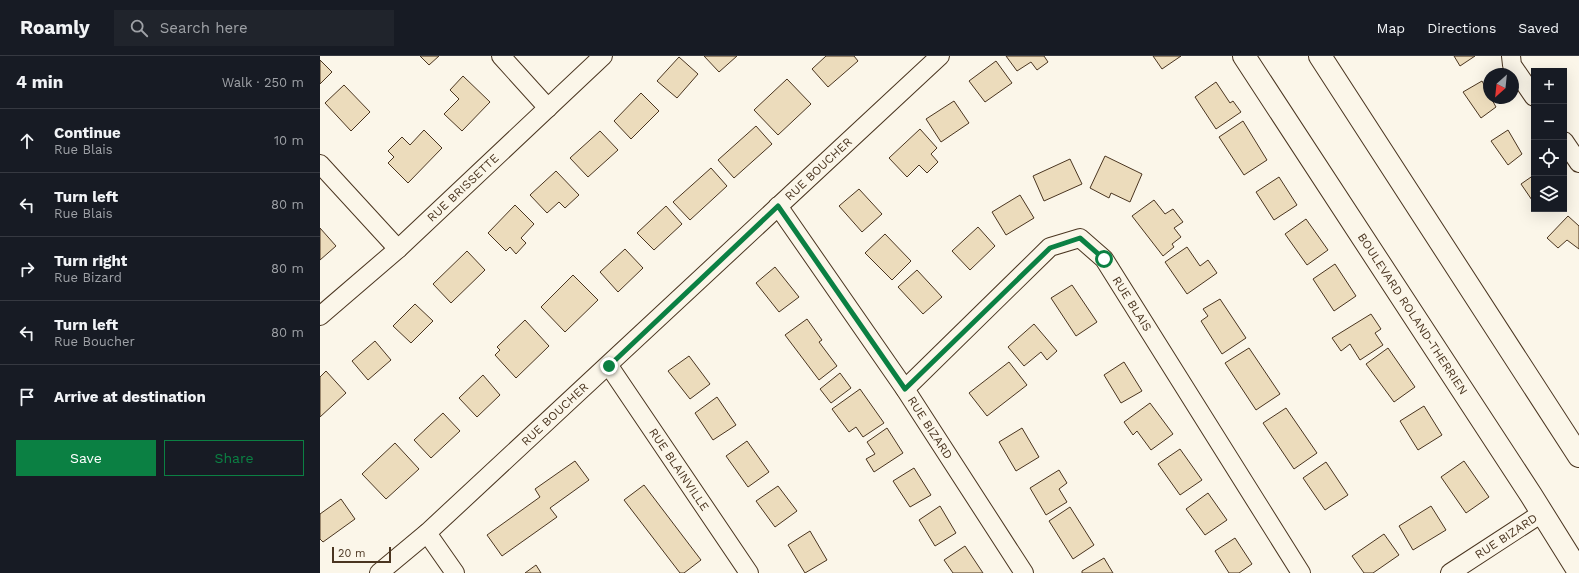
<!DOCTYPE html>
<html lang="en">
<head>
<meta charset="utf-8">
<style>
	body { margin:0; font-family:"Work Sans",sans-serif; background:#20242c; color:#f1f3f6 }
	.controls { position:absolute; right:12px; top:12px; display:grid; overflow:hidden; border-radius:0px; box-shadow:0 4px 16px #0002 }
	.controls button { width:36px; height:36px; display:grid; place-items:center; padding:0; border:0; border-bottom:1px solid #363941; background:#171b24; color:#f1f3f6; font:20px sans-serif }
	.compass { position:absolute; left:1163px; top:12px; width:36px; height:36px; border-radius:50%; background:#171b24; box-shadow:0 4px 16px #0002; rotate:207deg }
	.scale { position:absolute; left:12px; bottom:10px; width:59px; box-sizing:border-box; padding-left:4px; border:2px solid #4a3520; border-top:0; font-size:11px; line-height:14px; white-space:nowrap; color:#4a3520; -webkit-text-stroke:3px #fbf6e9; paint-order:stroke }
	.stop { position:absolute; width:12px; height:12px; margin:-9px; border:3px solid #0b8043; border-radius:50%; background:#fff }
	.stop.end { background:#0b8043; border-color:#fff; box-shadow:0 1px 4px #0008 }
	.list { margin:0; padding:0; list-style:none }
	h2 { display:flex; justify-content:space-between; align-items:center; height:52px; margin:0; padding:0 16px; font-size:17px }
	h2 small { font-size:13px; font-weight:400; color:#9ea1a6 }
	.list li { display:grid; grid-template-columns:26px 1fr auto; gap:12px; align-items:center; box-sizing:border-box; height:64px; padding:0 16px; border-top:1px solid #363941 }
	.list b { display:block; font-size:15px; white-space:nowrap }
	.list p { margin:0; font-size:13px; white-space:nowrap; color:#9ea1a6 }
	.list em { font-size:13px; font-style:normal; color:#9ea1a6 }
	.actions { display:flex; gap:8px; padding:12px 16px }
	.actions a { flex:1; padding:9px 0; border:1px solid #0b8043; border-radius:0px; text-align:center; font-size:14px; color:#0b8043 }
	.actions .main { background:#0b8043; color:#fff }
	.icon { flex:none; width:22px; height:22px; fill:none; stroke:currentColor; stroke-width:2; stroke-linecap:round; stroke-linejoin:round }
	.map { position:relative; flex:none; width:1259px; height:517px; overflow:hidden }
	header { display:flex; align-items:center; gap:24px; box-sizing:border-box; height:56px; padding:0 20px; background:#171b24; border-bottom:1px solid #363941 }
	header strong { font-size:19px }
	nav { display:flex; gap:22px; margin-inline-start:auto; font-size:14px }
	.search { width:280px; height:36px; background:#20242c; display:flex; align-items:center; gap:10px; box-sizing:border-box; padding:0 14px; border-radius:0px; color:#9ea1a6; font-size:15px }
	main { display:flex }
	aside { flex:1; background:#171b24 }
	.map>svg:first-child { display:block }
	.building { fill:#ecdcbc; stroke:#4a3520 }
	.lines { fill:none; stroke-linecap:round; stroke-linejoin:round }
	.minor-casing { stroke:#4a3520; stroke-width:20 }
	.secondary-casing { stroke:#4a3520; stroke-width:24 }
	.minor { stroke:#fbf6e9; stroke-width:18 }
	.secondary { stroke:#fbf6e9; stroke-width:22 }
	.route { stroke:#0b8043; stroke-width:5 }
	.labels { text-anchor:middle; stroke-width:3; stroke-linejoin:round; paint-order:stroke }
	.street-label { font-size:12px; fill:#4a3520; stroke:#fbf6e9 }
</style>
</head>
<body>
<header>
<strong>Roamly</strong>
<div class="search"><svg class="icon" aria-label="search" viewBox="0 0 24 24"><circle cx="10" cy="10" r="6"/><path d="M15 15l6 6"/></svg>Search here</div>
<nav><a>Map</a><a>Directions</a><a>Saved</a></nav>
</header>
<main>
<aside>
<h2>4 min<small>Walk · 250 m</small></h2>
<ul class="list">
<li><svg class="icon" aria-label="ahead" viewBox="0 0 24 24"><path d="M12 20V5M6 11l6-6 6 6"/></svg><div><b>Continue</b><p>Rue Blais</p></div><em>10 m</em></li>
<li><svg class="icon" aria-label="left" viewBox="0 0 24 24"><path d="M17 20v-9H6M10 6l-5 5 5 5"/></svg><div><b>Turn left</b><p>Rue Blais</p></div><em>80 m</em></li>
<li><svg class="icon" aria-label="right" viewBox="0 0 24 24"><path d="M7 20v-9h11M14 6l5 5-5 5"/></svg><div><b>Turn right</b><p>Rue Bizard</p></div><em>80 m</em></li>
<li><svg class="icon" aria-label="left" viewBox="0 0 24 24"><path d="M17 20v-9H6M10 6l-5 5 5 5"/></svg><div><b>Turn left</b><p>Rue Boucher</p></div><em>80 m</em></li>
<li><svg class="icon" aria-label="arrive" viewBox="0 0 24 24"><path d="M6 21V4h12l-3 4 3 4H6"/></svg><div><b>Arrive at destination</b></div></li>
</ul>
<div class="actions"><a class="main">Save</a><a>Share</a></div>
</aside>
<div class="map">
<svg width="1259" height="517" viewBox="0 0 1259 517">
	<rect width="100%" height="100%" fill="#fbf6e9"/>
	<path class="building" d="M 100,0 L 119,0 L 109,9 Z
		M 384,0 L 417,0 L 399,16 Z
		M 506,0 L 534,0 L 538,5 L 508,31 L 492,13 Z
		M 686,0 L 724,0 L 728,6 L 717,14 L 711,6 L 697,15 Z
		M 833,0 L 861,0 L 842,13 Z
		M 1134,0 L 1155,0 L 1140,10 Z
		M 359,1 L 378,18 L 357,42 L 337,25 Z
		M 0,4 L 12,16 L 0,28 Z
		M 676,5 L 692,27 L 665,46 L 649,25 Z
		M 143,20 L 170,46 L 142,75 L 124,58 L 139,43 L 130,34 Z
		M 467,23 L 491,48 L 458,79 L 434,54 Z
		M 1162,25 L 1169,38 L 1169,42 L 1171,42 L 1176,51 L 1161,62 L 1143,36 Z
		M 896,26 L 910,47 L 913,45 L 921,56 L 896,73 L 875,41 Z
		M 24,29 L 50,56 L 31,75 L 5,47 Z
		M 321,37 L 339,55 L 311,83 L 294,65 Z
		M 634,45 L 649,67 L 621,86 L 606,63 Z
		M 923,65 L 947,104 L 924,119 L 899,81 Z
		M 436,70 L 452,88 L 414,122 L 398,104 Z
		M 600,73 L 617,92 L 611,98 L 618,106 L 607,117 L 599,109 L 587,121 L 569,102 Z
		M 104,74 L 122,92 L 88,127 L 68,107 L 74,101 L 68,95 L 82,81 L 90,89 Z
		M 1188,74 L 1202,98 L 1188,109 L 1171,85 Z
		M 280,75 L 298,94 L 268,121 L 250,102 Z
		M 785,100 L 822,118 L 810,146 L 791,137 L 789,142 L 770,132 Z
		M 750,103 L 762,128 L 724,145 L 713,120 Z
		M 391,112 L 407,130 L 370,164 L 353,146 Z
		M 236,115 L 259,139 L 245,152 L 239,146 L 227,157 L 210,139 Z
		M 1214,119 L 1214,147 L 1201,128 Z
		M 959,121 L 977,149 L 954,164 L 936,136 Z
		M 539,133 L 562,158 L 542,176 L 519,150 Z
		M 700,139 L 714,162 L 686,179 L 672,156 Z
		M 834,144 L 845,158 L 853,153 L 863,166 L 854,172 L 861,181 L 852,188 L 854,191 L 843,200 L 812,160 Z
		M 195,149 L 214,168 L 201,182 L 206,187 L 196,198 L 190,191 L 186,195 L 168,177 Z
		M 346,150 L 362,168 L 334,194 L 317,177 Z
		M 1248,160 L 1259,170 L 1259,193 L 1247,184 L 1238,192 L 1227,182 Z
		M 986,163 L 1008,194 L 987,209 L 965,178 Z
		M 658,171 L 675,190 L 650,214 L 632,195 Z
		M 0,172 L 16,190 L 0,204 Z
		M 565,178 L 591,205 L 572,224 L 545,197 Z
		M 867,191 L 880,210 L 888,204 L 897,217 L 867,238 L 845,206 Z
		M 305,193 L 323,212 L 298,236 L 280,216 Z
		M 147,195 L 165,214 L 131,247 L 113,228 Z
		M 1015,208 L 1036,240 L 1014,255 L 993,223 Z
		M 455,211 L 479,241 L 459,256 L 436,227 Z
		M 597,214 L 622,241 L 603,258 L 578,231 Z
		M 253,219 L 278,244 L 245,276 L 221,251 Z
		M 752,229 L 777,266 L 756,280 L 731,242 Z
		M 900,243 L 926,282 L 902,298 L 881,265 L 888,260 L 883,253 Z
		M 95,248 L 113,265 L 91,287 L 73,270 Z
		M 1051,258 L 1061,273 L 1055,277 L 1063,289 L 1040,304 L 1030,288 L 1021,295 L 1012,282 Z
		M 487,263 L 502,284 L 499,286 L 517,310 L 499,324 L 465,279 Z
		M 205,264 L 229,290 L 196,322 L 175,299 L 180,294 L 177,291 Z
		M 714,268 L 737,295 L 727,304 L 721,296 L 704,310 L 688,291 Z
		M 55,285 L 71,304 L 48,324 L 32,305 Z
		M 929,292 L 960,338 L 936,354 L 905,307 Z
		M 1068,292 L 1095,331 L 1074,346 L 1046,308 Z
		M 369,300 L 390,328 L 370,343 L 348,315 Z
		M 689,306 L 707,329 L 667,360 L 649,337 Z
		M 804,306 L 822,335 L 801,347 L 784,319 Z
		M 6,315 L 26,337 L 0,361 L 0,321 Z
		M 520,317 L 531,332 L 511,347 L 500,333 Z
		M 163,319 L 180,339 L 157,361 L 139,342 Z
		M 540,333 L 564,367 L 543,381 L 536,371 L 529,376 L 512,353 Z
		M 397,341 L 416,369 L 393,384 L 375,357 Z
		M 830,347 L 853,378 L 831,394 L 817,375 L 813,379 L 804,366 Z
		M 1104,350 L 1122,379 L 1098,394 L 1080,365 Z
		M 966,352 L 997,397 L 974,413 L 943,367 Z
		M 123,357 L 140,375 L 111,402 L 94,384 Z
		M 567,372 L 583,397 L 554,416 L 546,403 L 555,398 L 547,386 Z
		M 702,372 L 719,401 L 696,415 L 679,386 Z
		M 427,385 L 449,416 L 428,431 L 406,400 Z
		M 75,387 L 99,413 L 66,443 L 42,418 Z
		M 860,393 L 882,424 L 860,439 L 838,408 Z
		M 255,405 L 269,424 L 230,452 L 237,461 L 182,500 L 167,479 L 220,441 L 215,433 Z
		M 1144,405 L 1169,441 L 1146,457 L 1121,421 Z
		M 1006,406 L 1028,439 L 1005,454 L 983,422 Z
		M 594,412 L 611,439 L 590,451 L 573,425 Z
		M 739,414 L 747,427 L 739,433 L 747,446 L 726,459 L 710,432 Z
		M 324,429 L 381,504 L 364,517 L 360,517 L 304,444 Z
		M 458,430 L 477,455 L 455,471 L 436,445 Z
		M 888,437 L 907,464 L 885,479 L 866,453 Z
		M 21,443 L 35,463 L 3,486 L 0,483 L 0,458 Z
		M 620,450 L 636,477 L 615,490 L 599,464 Z
		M 1111,450 L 1126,474 L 1093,494 L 1079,470 Z
		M 750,451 L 774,489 L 753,503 L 729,465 Z
		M 490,475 L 507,504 L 485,517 L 468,489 Z
		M 1064,478 L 1079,499 L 1053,517 L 1044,517 L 1032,500 Z
		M 915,482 L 932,508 L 919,517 L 909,517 L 895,495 Z
		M 645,490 L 663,517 L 633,517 L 624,504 Z
		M 784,502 L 793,517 L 762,517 L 762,515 Z
		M 216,509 L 221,517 L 205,517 Z"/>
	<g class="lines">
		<defs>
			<g id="minor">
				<path d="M 181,0 L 228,52"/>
				<path d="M 1191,0 L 1192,9 L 1214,41"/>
				<path d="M 1244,85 L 1259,107"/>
				<path d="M 0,108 L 78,193"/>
				<path id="s1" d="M 458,150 L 585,333 L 704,517"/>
				<path id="s2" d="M 0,260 L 78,193 L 283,0"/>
				<path id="s3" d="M 289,310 L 429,517"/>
				<path id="s4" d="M 585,333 L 730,191 L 760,182 L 784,203 L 981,517"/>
				<path d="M 107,477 L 135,517"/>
				<path id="s5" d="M 59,517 L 107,477 L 620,0"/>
				<path id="s6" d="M 1130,517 L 1222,457"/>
			</g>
			<g id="secondary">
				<path id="s7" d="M 924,0 L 1211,439 L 1259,516"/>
				<path d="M 1000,0 L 1259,400"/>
			</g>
		</defs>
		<use href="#minor" class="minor-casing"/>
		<use href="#secondary" class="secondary-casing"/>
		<use href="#minor" class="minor"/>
		<use href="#secondary" class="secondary"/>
	</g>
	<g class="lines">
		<path class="route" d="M 289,310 L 458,150 L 585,333 L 730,192 L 760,182 L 784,203"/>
	</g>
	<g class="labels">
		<g class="street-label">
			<text dy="4" stroke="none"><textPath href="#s5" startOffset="597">RUE BOUCHER</textPath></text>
			<text dy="4" stroke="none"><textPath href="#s2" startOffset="192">RUE BRISSETTE</textPath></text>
			<text dy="4" stroke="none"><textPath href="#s4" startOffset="319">RUE BLAIS</textPath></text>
			<text dy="4" stroke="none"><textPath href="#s7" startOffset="308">BOULEVARD ROLAND-THERRIEN</textPath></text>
			<text dy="4" stroke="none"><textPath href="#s5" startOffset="237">RUE BOUCHER</textPath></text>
			<text dy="4" stroke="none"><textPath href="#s1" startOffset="269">RUE BIZARD</textPath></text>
			<text dy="4" stroke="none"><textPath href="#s3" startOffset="125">RUE BLAINVILLE</textPath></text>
			<text dy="4" stroke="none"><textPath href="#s6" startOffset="67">RUE BIZARD</textPath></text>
		</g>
	</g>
</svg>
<div class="controls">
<button>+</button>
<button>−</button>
<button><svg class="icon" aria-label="locate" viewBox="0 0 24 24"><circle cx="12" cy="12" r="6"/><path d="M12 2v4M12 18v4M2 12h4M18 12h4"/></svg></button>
<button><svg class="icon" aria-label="layers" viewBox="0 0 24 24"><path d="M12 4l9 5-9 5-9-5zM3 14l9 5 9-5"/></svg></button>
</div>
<svg class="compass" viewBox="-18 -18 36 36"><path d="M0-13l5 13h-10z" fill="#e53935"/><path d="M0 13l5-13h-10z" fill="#9ea1a6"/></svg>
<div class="scale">20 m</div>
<div class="stop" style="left:784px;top:203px"></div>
<div class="stop end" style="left:289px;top:310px"></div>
</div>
</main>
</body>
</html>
